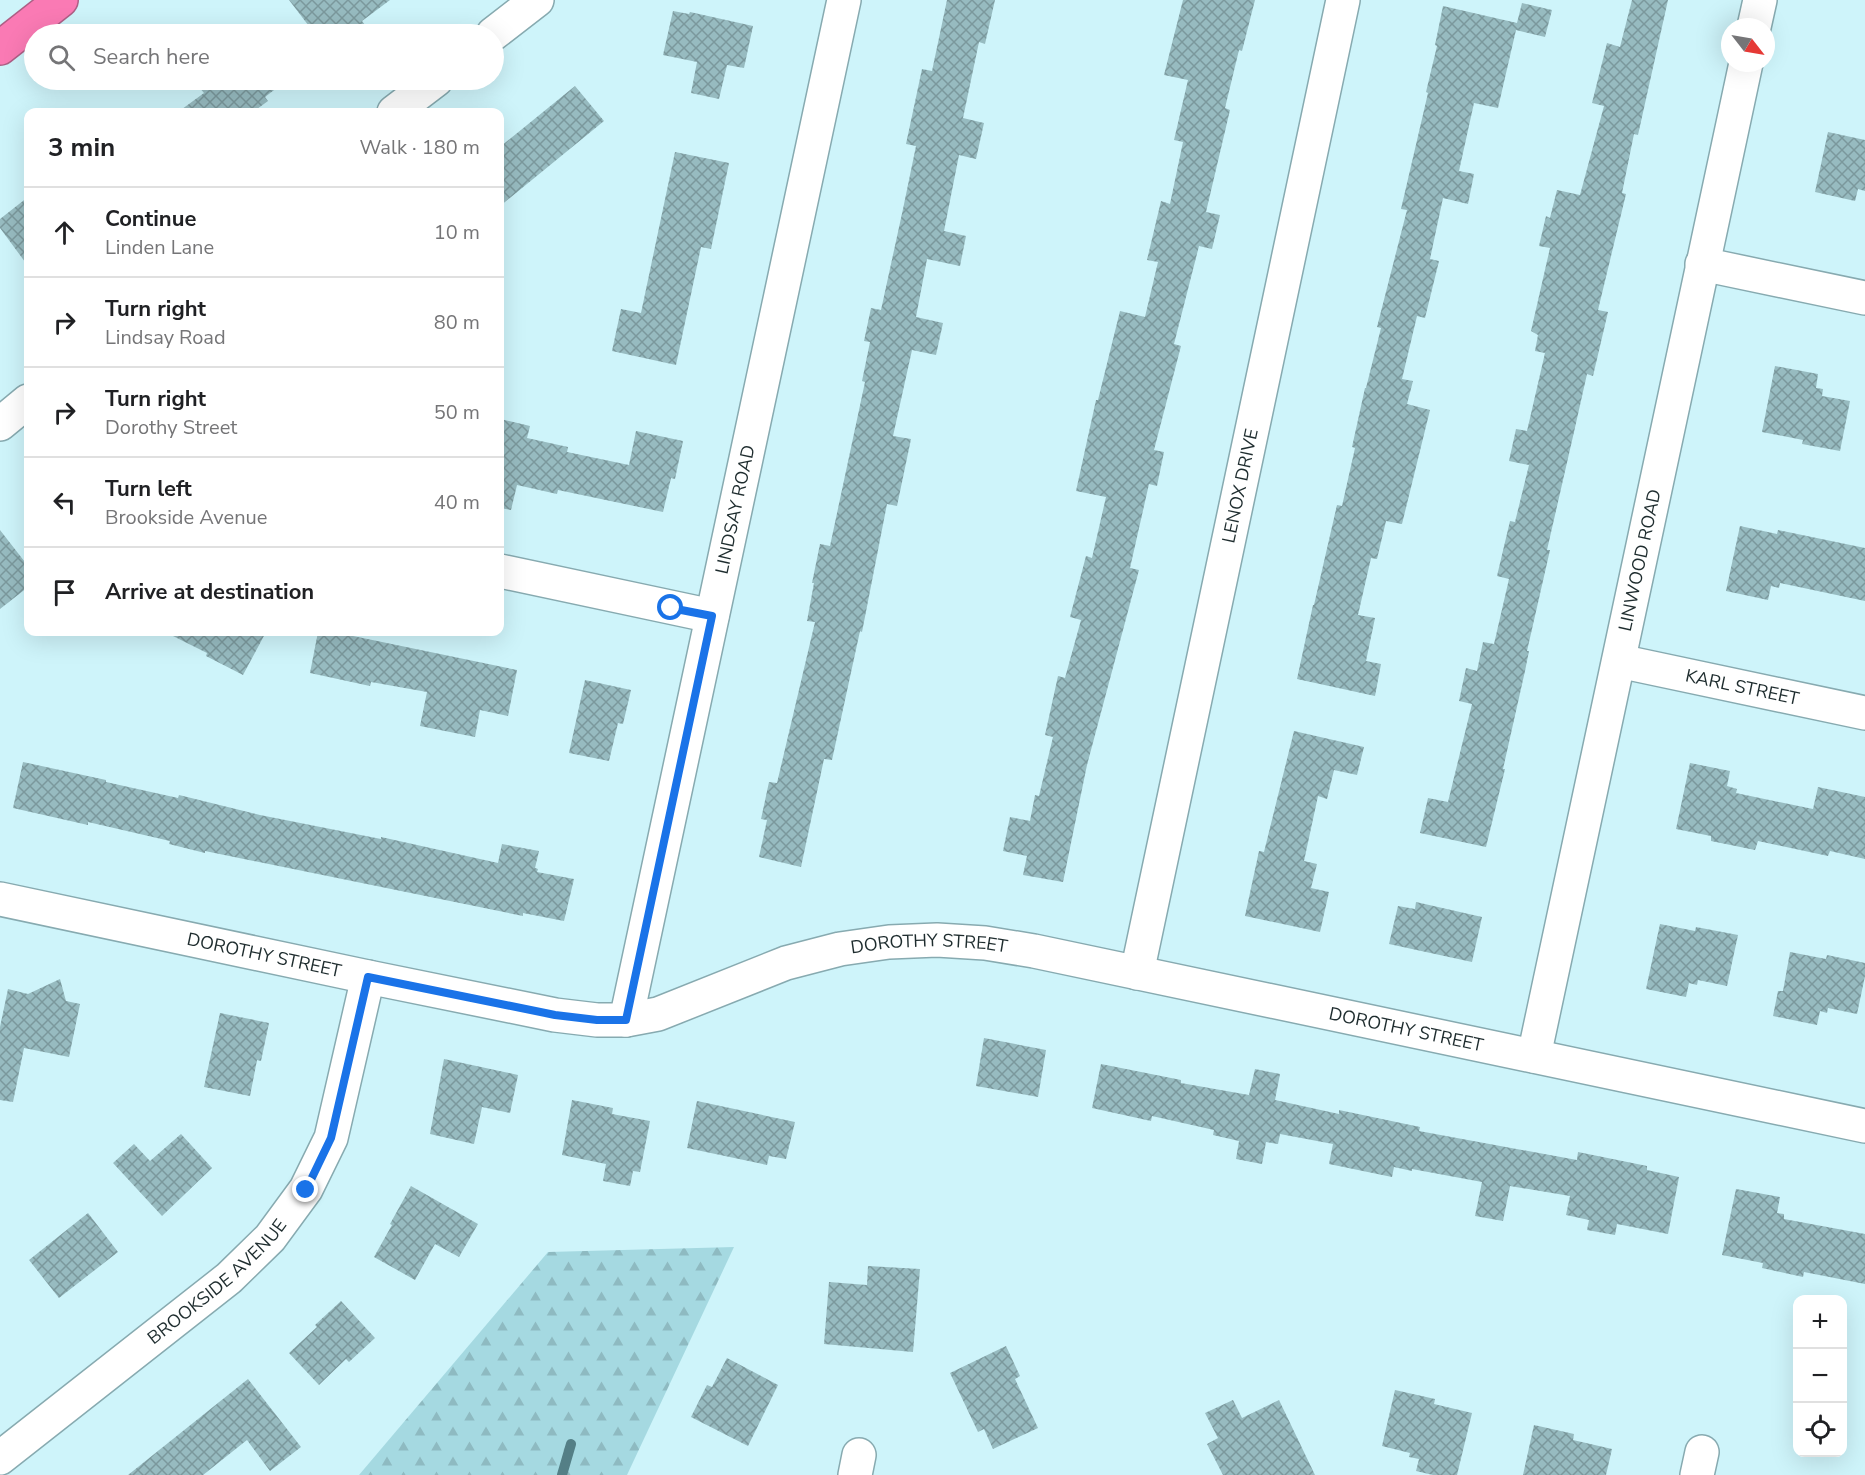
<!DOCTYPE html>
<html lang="en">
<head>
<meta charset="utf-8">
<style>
	body { margin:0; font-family:"Nunito Sans",sans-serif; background:#f6f6f6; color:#202124 }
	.controls { position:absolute; right:18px; bottom:18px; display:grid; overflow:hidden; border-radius:12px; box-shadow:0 6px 24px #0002 }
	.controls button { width:54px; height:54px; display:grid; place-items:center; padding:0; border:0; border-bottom:2px solid #e0e0e0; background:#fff; color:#202124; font:30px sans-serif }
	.compass { position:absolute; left:1721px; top:18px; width:54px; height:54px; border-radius:50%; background:#fff; box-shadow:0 6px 24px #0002; rotate:121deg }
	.stop { position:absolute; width:18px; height:18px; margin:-14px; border:4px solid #1a73e8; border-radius:50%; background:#fff }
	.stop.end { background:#1a73e8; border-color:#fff; box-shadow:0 2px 6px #0008 }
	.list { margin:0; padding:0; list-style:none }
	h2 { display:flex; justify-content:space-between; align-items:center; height:78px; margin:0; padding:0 24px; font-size:26px }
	h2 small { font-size:20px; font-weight:400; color:#757577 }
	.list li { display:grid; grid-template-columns:39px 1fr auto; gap:18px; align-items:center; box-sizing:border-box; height:90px; padding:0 24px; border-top:2px solid #e0e0e0 }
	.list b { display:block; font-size:22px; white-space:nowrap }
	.list p { margin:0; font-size:20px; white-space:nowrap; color:#757577 }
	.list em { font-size:20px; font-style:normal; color:#757577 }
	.icon { flex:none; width:33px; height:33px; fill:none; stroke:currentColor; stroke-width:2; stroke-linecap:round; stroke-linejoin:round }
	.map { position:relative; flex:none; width:1865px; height:1475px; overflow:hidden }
	.search { position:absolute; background:#fff; box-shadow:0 6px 24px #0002; left:24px; top:24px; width:480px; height:66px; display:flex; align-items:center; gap:15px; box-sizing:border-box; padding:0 21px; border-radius:33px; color:#757577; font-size:22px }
	.panel { position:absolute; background:#fff; box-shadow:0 6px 24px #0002; left:24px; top:108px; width:480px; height:528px; border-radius:12px }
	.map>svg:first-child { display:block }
	.forest { fill:url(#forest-firs) }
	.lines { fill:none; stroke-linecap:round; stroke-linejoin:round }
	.stream { stroke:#547f86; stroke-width:10 }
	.building { fill:url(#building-cross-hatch) }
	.street-casing { stroke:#87aab0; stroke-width:36 }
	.highway-casing { stroke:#ad5f85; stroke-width:36 }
	.street { stroke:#fff; stroke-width:33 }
	.highway { stroke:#fa7ab4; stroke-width:33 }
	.route { stroke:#1a73e8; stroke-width:8 }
	.labels { text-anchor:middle; stroke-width:5; stroke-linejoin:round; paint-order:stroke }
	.street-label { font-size:18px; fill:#1e2c2e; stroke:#cef4fa }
</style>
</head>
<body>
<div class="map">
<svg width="1865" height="1475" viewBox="0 0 1865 1475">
	<defs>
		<pattern id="forest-firs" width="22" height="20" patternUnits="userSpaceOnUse" patternTransform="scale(1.5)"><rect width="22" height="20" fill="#a5d9e1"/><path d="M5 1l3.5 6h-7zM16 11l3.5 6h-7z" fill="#8ebac1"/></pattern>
		<pattern id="building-cross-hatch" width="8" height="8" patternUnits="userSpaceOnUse" patternTransform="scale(1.5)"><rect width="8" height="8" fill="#97bbc0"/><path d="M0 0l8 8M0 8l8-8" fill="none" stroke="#7b989c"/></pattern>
	</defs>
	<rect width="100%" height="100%" fill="#cef4fa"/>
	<path class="forest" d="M 734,1247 L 627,1475 L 359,1475 L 548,1252 Z"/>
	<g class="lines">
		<path class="stream" d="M 562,1475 L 571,1444"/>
	</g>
	<path class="building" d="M 289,0 L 390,0 L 362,21 L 372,34 L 315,34 Z
		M 947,0 L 995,0 L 985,44 L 979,42 L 963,118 L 984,123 L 976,159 L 959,155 L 944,231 L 966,236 L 960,266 L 927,259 L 916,317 L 943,323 L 936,355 L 912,350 L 893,436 L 911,439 L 897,506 L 887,504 L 862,632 L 860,631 L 832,760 L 824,759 L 801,867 L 759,857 L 767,820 L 761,819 L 769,782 L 777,783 L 815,622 L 807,621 L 814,583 L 812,583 L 820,544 L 830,546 L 865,382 L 862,381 L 870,342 L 864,341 L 871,308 L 881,310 L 903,209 L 916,146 L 906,144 L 922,69 L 932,71 Z
		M 1183,0 L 1255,0 L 1242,51 L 1239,50 L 1225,108 L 1230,110 L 1206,212 L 1220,215 L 1212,249 L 1199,246 L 1174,344 L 1181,346 L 1154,450 L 1164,452 L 1157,486 L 1149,484 L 1130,568 L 1139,570 L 1087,765 L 1063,882 L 1023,875 L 1027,856 L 1003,851 L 1010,817 L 1030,821 L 1035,795 L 1039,796 L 1053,737 L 1045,735 L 1058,676 L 1065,678 L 1081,620 L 1070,617 L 1086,556 L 1092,558 L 1106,497 L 1076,491 L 1096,400 L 1098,400 L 1120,311 L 1145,317 L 1158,262 L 1147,260 L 1161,201 L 1170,204 L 1183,142 L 1174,140 L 1188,80 L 1164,75 Z
		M 1632,0 L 1668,0 L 1638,135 L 1634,134 L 1622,193 L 1626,194 L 1598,310 L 1608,312 L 1593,376 L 1587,374 L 1574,432 L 1547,550 L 1550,550 L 1527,651 L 1529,651 L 1525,671 L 1503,769 L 1505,769 L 1486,847 L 1420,833 L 1428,798 L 1448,802 L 1472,704 L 1459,701 L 1466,668 L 1477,671 L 1483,642 L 1494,644 L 1509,579 L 1497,576 L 1510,521 L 1515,522 L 1529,465 L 1509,461 L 1516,429 L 1527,431 L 1545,353 L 1535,351 L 1538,335 L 1531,331 L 1550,248 L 1539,246 L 1546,216 L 1550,218 L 1557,190 L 1580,195 L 1604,106 L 1592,103 L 1607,43 L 1620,47 Z
		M 1522,3 L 1552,10 L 1545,37 L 1516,30 L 1498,108 L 1474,103 L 1459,171 L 1474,174 L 1468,204 L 1443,198 L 1430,259 L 1439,261 L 1425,318 L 1417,316 L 1402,379 L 1413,381 L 1407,404 L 1430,410 L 1402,524 L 1386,521 L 1377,559 L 1371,558 L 1358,615 L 1375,618 L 1366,661 L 1381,664 L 1375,696 L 1297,679 L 1313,605 L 1314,605 L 1337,505 L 1342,506 L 1355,448 L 1352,447 L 1365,388 L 1366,388 L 1381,328 L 1377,327 L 1407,210 L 1401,209 L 1428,93 L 1426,92 L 1437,46 L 1435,45 L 1443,6 L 1517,23 Z
		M 673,11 L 689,14 L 690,12 L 753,26 L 744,68 L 727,65 L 719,99 L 691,93 L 697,62 L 663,55 Z
		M 193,80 L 287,80 L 265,97 L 268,101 L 253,112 L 178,112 L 204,93 Z
		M 575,86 L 604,121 L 500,206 L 500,147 Z
		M 1828,132 L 1865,140 L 1865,191 L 1858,189 L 1855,201 L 1815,192 Z
		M 675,152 L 729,163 L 711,249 L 701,247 L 676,365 L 612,351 L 621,309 L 641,313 Z
		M 28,197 L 28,266 L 0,228 L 0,219 Z
		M 1775,366 L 1818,374 L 1816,388 L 1823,389 L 1822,396 L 1850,401 L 1840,451 L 1802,444 L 1803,440 L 1762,432 Z
		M 500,419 L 530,426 L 527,438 L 568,447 L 567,452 L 629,465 L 636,431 L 683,441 L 675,479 L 671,478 L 663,512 L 558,490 L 557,494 L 517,485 L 511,510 L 500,508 Z
		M 1740,526 L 1777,534 L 1778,530 L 1865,548 L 1865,601 L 1780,583 L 1779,588 L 1771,586 L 1768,600 L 1726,591 Z
		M 0,530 L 28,566 L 28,587 L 0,609 Z
		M 165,632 L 266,632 L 243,675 L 206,656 L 207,653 Z
		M 318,632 L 354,632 L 353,636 L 517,670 L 508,716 L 480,710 L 475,737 L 420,726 L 427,692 L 371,682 L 370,686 L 310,673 Z
		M 585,680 L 631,690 L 623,724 L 618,723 L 609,761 L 569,753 Z
		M 1294,731 L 1364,747 L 1357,775 L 1334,770 L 1327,799 L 1318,796 L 1304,861 L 1317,864 L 1311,888 L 1329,892 L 1320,932 L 1245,916 L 1259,851 L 1264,852 Z
		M 23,762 L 106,780 L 106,782 L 178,798 L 179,795 L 260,815 L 381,839 L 381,837 L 498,863 L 502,844 L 539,851 L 535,868 L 538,869 L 537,872 L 574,879 L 564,921 L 523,913 L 523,916 L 205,851 L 205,853 L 169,844 L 170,841 L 88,822 L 88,825 L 13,808 Z
		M 1690,763 L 1730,771 L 1727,786 L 1737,789 L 1736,793 L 1813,809 L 1818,787 L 1865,797 L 1865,859 L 1830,851 L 1828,856 L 1758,841 L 1755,850 L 1711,841 L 1711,836 L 1676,829 Z
		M 1416,902 L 1482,917 L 1472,962 L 1389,944 L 1398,906 L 1415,909 Z
		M 1660,924 L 1695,931 L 1696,927 L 1738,935 L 1727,986 L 1698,980 L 1697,985 L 1689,983 L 1686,997 L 1646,989 Z
		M 1790,952 L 1826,959 L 1827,955 L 1865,963 L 1865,976 L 1857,1014 L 1828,1008 L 1827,1013 L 1820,1011 L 1817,1025 L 1773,1016 L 1778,991 L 1783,991 Z
		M 60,979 L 66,1001 L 80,1004 L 69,1057 L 24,1048 L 13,1102 L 0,1100 L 0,1027 L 8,989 L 28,994 Z
		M 220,1013 L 269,1023 L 261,1061 L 257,1060 L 250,1096 L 204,1087 Z
		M 984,1038 L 1046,1050 L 1038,1097 L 976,1086 Z
		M 444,1059 L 518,1075 L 510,1113 L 482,1107 L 474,1144 L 430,1134 Z
		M 1101,1064 L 1181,1080 L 1181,1083 L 1249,1095 L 1255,1069 L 1280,1074 L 1275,1100 L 1339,1114 L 1339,1110 L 1420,1127 L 1419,1131 L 1577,1160 L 1578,1152 L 1647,1166 L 1647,1170 L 1679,1177 L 1668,1234 L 1617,1224 L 1615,1235 L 1587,1230 L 1589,1220 L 1566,1215 L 1570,1196 L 1510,1186 L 1503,1221 L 1475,1216 L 1482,1182 L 1412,1169 L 1412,1171 L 1394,1167 L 1392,1177 L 1329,1164 L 1333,1144 L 1280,1134 L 1278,1144 L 1266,1142 L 1262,1164 L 1236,1159 L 1239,1141 L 1213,1135 L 1214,1130 L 1152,1116 L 1151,1121 L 1092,1108 Z
		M 572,1100 L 613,1108 L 612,1114 L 650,1121 L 640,1172 L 633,1171 L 630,1186 L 603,1181 L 606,1164 L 562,1155 Z
		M 697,1101 L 795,1122 L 786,1159 L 769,1156 L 767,1165 L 687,1148 Z
		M 181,1134 L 212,1168 L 162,1216 L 113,1163 L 134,1144 L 150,1161 Z
		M 411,1186 L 478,1224 L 459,1257 L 435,1244 L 415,1280 L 374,1257 L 392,1225 L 390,1224 Z
		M 1736,1189 L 1780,1197 L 1777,1213 L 1784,1214 L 1784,1219 L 1865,1234 L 1865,1284 L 1804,1272 L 1803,1277 L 1762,1268 L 1763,1263 L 1722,1255 Z
		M 88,1213 L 118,1252 L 59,1298 L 29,1260 Z
		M 868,1266 L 920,1269 L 913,1352 L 824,1344 L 829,1282 L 867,1285 Z
		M 341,1301 L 375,1338 L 349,1362 L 346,1359 L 319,1385 L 289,1353 L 317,1327 L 315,1325 Z
		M 1006,1346 L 1020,1376 L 1015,1379 L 1038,1428 L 993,1449 L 984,1429 L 978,1432 L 950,1373 Z
		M 727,1358 L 778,1385 L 748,1446 L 691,1417 L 707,1385 L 712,1387 Z
		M 248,1379 L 301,1447 L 270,1471 L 247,1440 L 203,1475 L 128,1475 Z
		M 1395,1390 L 1435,1399 L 1434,1404 L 1472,1413 L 1457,1475 L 1433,1475 L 1416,1471 L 1419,1459 L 1409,1457 L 1410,1453 L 1382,1446 Z
		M 1233,1400 L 1242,1418 L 1279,1400 L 1315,1475 L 1223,1475 L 1207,1444 L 1218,1438 L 1205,1413 Z
		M 1534,1425 L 1574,1434 L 1573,1440 L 1612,1449 L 1606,1475 L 1523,1475 Z"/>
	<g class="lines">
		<defs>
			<g id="street">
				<path d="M 1754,27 L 1760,0"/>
				<path d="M 493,34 L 537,0"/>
				<path d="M 394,112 L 436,80"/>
				<path d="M 1702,264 L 1865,298"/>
				<path d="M 0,424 L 28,401"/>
				<path d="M 500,571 L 712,616"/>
				<path id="s1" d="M 1619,661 L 1865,713"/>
				<path id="s2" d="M 0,899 L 368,977 L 555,1015 L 597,1020 L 626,1020 L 658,1014 L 786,963 L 840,949 L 889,942 L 937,940 L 985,943 L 1034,951 L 1865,1126"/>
				<path id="s3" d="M 1137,973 L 1343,0"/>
				<path id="s4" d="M 626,1020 L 844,0"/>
				<path id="s5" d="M 1534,1056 L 1746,63"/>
				<path id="s6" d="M 0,1458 L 229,1278 L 270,1238 L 306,1189 L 331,1138 L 368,977"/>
				<path d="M 855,1475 L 859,1455"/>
				<path d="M 1697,1475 L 1702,1452"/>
			</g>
			<path id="highway" d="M 0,48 L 61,0"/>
		</defs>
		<use href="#street" class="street-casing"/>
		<use href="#highway" class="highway-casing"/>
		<use href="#street" class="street"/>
		<use href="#highway" class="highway"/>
	</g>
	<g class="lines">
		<path class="route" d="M 306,1190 L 331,1138 L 368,977 L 555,1015 L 597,1020 L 626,1020 L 712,616 L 671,608"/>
	</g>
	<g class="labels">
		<g class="street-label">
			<text dy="6" stroke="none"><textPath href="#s3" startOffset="498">LENOX DRIVE</textPath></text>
			<text dy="6" stroke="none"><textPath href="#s4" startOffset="522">LINDSAY ROAD</textPath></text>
			<text dy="6" stroke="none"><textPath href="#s5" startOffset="507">LINWOOD ROAD</textPath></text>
			<text dy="6" stroke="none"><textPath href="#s1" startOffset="126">KARL STREET</textPath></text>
			<text dy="6" stroke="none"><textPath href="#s2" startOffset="954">DOROTHY STREET</textPath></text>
			<text dy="6" stroke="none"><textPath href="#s2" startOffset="270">DOROTHY STREET</textPath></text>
			<text dy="6" stroke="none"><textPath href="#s2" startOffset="1440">DOROTHY STREET</textPath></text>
			<text dy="6" stroke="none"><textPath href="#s6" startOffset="280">BROOKSIDE AVENUE</textPath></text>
		</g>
	</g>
</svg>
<div class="controls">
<button>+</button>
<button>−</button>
<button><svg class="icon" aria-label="locate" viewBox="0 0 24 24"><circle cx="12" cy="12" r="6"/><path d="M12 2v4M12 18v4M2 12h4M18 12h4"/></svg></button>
</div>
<svg class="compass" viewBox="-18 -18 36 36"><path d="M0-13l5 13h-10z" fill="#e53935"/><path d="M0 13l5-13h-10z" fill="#757577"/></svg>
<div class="stop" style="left:671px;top:608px"></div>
<div class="stop end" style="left:306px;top:1190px"></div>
<div class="search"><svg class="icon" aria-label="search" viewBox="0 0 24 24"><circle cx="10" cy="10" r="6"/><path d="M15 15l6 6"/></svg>Search here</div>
<section class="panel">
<h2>3 min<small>Walk · 180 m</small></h2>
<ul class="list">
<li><svg class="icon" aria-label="ahead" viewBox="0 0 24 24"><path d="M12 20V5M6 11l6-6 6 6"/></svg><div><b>Continue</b><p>Linden Lane</p></div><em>10 m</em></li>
<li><svg class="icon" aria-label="right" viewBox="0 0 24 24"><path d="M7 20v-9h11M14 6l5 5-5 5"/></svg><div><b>Turn right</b><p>Lindsay Road</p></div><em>80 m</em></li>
<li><svg class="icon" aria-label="right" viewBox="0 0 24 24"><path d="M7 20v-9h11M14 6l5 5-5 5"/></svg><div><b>Turn right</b><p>Dorothy Street</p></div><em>50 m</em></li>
<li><svg class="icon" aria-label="left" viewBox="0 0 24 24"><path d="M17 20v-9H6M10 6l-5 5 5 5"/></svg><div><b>Turn left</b><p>Brookside Avenue</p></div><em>40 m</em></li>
<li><svg class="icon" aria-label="arrive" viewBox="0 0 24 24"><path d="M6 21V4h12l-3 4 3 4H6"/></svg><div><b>Arrive at destination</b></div></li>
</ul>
</section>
</div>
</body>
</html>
